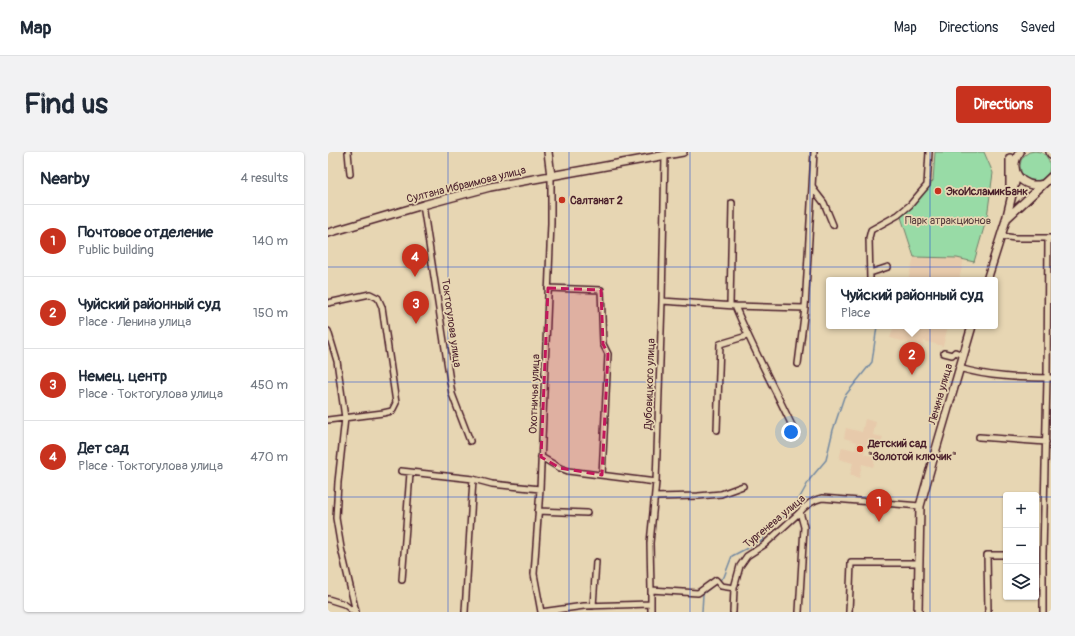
<!DOCTYPE html>
<html lang="en">
<head>
<meta charset="utf-8">
<style>
	body { margin:0; font-family:Pangolin,sans-serif; background:#f2f2f3; color:#1f2937 }
	.controls { position:absolute; right:12px; bottom:12px; display:grid; overflow:hidden; border-radius:4px; box-shadow:0 1px 3px #0004 }
	.controls button { width:36px; height:36px; display:grid; place-items:center; padding:0; border:0; border-bottom:1px solid #e0e1e3; background:#fff; color:#1f2937; font:20px sans-serif }
	.you { position:absolute; left:463px; top:280px; width:14px; height:14px; margin:-10px; border:3px solid #fff; border-radius:50%; background:#1a73e8; box-shadow:0 0 0 6px #1a73e833 }
	.badge { display:grid; place-items:center; width:26px; height:26px; border-radius:50%; background:#c8321e; color:#fff; font-size:13px; font-weight:700 }
	.pin { position:absolute; translate:-50% -33px; filter:drop-shadow(0 1px 2px #0008) }
	.pin::after { content:''; position:absolute; top:21px; width:14px; height:12px; background:inherit; clip-path:polygon(0 0,100% 0,50% 100%) }
	.popup { position:absolute; left:498px; top:125px; width:172px; height:52px; box-sizing:border-box; display:grid; place-content:center; border-radius:4px; background:#fff; filter:drop-shadow(0 1px 3px #0005); font-size:13px; white-space:nowrap; color:#747a83 }
	.popup b { font-size:15px; color:#1f2937 }
	.popup::after { content:''; position:absolute; left:50%; top:100%; margin-left:-8px; border:8px solid transparent; border-top-color:#fff }
	.list { margin:0; padding:0; list-style:none }
	h2 { display:flex; justify-content:space-between; align-items:center; height:52px; margin:0; padding:0 16px; font-size:17px }
	h2 small { font-size:13px; font-weight:400; color:#747a83 }
	.list li { display:grid; grid-template-columns:26px 1fr auto; gap:12px; align-items:center; box-sizing:border-box; height:72px; padding:0 16px; border-top:1px solid #e0e1e3 }
	.list b { display:block; font-size:15px; white-space:nowrap }
	.list p { margin:0; font-size:13px; white-space:nowrap; color:#747a83 }
	.list em { font-size:13px; font-style:normal; color:#747a83 }
	.icon { flex:none; width:22px; height:22px; fill:none; stroke:currentColor; stroke-width:2; stroke-linecap:round; stroke-linejoin:round }
	.map { position:relative; flex:none; width:723px; height:460px; overflow:hidden; border-radius:4px }
	header { display:flex; align-items:center; gap:24px; box-sizing:border-box; height:56px; padding:0 20px; background:#fff; border-bottom:1px solid #e0e1e3 }
	header strong { font-size:19px }
	nav { display:flex; gap:22px; margin-inline-start:auto; font-size:14px }
	.intro { display:flex; align-items:center; justify-content:space-between; box-sizing:border-box; height:96px; padding:0 24px }
	h1 { margin:0; font-size:28px }
	.button { padding:10px 18px; border-radius:4px; background:#c8321e; color:#fff; font-size:14px; font-weight:700 }
	main { display:flex; gap:24px; padding:0 24px }
	aside { flex:1; background:#fff; border-radius:4px; box-shadow:0 1px 3px #0004 }
	.map>svg:first-child { display:block }
	.built { fill:#e7caab }
	.green { fill:#98dba6; stroke:#717d68 }
	.lines { fill:none; stroke-linecap:round; stroke-linejoin:round }
	.stream { stroke:#7389a1; stroke-width:1.5 }
	.minor-casing { stroke:#4a1f2b; stroke-width:8 }
	.secondary-casing { stroke:#4a1f2b; stroke-width:10 }
	.minor { stroke:#e7d6b3; stroke-width:5 }
	.secondary { stroke:#e7d6b3; stroke-width:7 }
	.marked { fill:#c2185b; fill-opacity:0.2; stroke:#c2185b; stroke-width:3; stroke-dasharray:8 5; stroke-linejoin:round }
	.grid { fill:none; stroke:#1d4ed8; stroke-width:1; stroke-opacity:0.55 }
	.poi-dot { fill:#c8321e; stroke:#e7d6b3; stroke-width:1.5 }
	.labels { text-anchor:middle; stroke-width:3.5; stroke-linejoin:round; paint-order:stroke }
	.street-label { font-size:11px; fill:#4a1f2b; stroke:#e7d6b3 }
	.poi-label { font-size:11px; font-weight:bold; fill:#4a1f2b; stroke:#e7d6b3; text-anchor:start }
	.park-label { font-size:11px; fill:#563b3d; stroke:#e7d6b3 }
</style>
</head>
<body>
<header>
<strong>Map</strong>
<nav><a>Map</a><a>Directions</a><a>Saved</a></nav>
</header>
<div class="intro"><h1>Find us</h1><a class="button">Directions</a></div>
<main>
<aside>
<h2>Nearby<small>4 results</small></h2>
<ul class="list">
<li><span class="badge">1</span><div><b>Почтовое отделение</b><p>Public building</p></div><em>140 m</em></li>
<li><span class="badge">2</span><div><b>Чуйский районный суд</b><p>Place · Ленина улица</p></div><em>150 m</em></li>
<li><span class="badge">3</span><div><b>Немец. центр</b><p>Place · Токтогулова улица</p></div><em>450 m</em></li>
<li><span class="badge">4</span><div><b>Дет сад</b><p>Place · Токтогулова улица</p></div><em>470 m</em></li>
</ul>
</aside>
<div class="map">
<svg width="723" height="460" viewBox="0 0 723 460">
	<rect width="100%" height="100%" fill="#e7d6b3"/>
	<filter id="ink" filterUnits="userSpaceOnUse"><feTurbulence type="fractalNoise" baseFrequency=".025" numOctaves="2"/><feDisplacementMap in="SourceGraphic" scale="8" xChannelSelector="R" yChannelSelector="G"/><feConvolveMatrix kernelMatrix="1 2 1 2 8 2 1 2 1" color-interpolation-filters="sRGB"/></filter>
	<g filter="url(#ink)">
		<path class="built" d="M 586,105 L 629,106 L 636,107 L 631,128 L 580,128 Z
			M 566,174 L 620,174 L 615,194 L 596,189 L 595,194 L 562,186 Z
			M 537,267 L 548,270 L 545,283 L 555,285 L 552,296 L 539,292 L 536,302 L 548,305 L 545,315 L 534,312 L 531,326 L 522,323 L 525,311 L 511,307 L 514,295 L 527,298 L 529,290 L 516,286 L 518,276 L 534,280 Z"/>
		<path class="green" d="M692 14a15 15 0 1 1 30 0a15 15 0 1 1-30 0Z
			M 607,0 L 656,0 L 665,21 L 659,65 L 646,110 L 629,106 L 586,105 L 573,65 L 605,29 Z"/>
		<g class="lines">
			<path class="stream" d="M 390,429 L 396,425 L 404,404 L 435,388 L 437,377 L 445,370 L 461,362 L 471,347 L 482,327 L 498,308 L 505,278 L 516,245 L 544,210 L 549,174
				M 374,460 L 375,442 L 387,432"/>
			<defs>
				<path id="minor" d="M 20,0 L 22,22
					M 485,35 L 486,38 L 496,51 L 505,73
					M 95,53 L 124,242 L 142,289
					M 673,84 L 687,86 L 722,86
					M 542,121 L 560,115
					M 542,128 L 541,86 L 543,78 L 570,63 L 582,53 L 599,33 L 601,0
					M 220,136 L 273,138 L 275,192 L 280,202 L 274,323
					M 334,149 L 407,154 C 425,197 448,239 468,282
					M 0,151 L 42,142 L 50,146 L 54,155 L 68,251 L 64,259 L 55,261 L 0,268
					M 402,153 L 404,51
					M 407,154 L 477,156
					M 0,179 L 9,209 L 17,266 L 10,330 L 8,366 L 13,396 L 28,460
					M 616,201 L 624,203 L 627,200 L 635,203
					M 470,212 L 477,156 L 486,0
					M 631,216 C 661,225 692,226 723,226
					M 389,278 L 392,192 L 419,184
					M 651,285 L 718,290
					M 213,305 L 232,316 L 240,319 L 328,330
					M 73,319 L 145,327 L 164,332 L 212,337
					M 327,345 L 370,344 L 393,342 L 415,334
					M 210,359 L 259,361
					M 74,428 L 82,321
					M 323,438 L 370,441 L 388,428 L 393,434 L 406,436
					M 0,447 L 16,452 L 26,460
					M 265,454 L 268,410
					M 137,460 L 145,327
					M 213,460 L 206,422 L 212,337 L 223,71 L 223,24
					M 213,460 L 256,454 L 323,452
					M 323,460 L 323,438 L 322,391 L 328,330 L 334,149 L 337,3
					M 405,460 L 406,436 L 412,414 L 419,404 L 436,393 L 472,360 C 478,353 485,348 494,346 L 592,354
					M 471,460 L 476,375 L 472,360
					M 521,460 L 523,411 L 591,411
					M 660,460 L 659,403 L 678,403
					M 715,460 L 715,402 L 719,226 L 720,86"/>
				<path id="secondary" d="M 220,0 L 223,24
					M 692,0 C 678,18 695,38 715,32
					M 722,0 L 723,2
					M 682,36 L 682,6
					M 678,67 L 723,25
					M 0,81 L 95,53 L 162,35 L 355,0
					M 659,128 L 678,68 L 689,22
					M 590,460 L 592,354 L 606,304 L 644,174"/>
			</defs>
			<use href="#minor" class="minor-casing"/>
			<use href="#secondary" class="secondary-casing"/>
			<use href="#minor" class="minor"/>
			<use href="#secondary" class="secondary"/>
		</g>
	</g>
	<path class="marked" d="M 220,136 L 273,138 L 275,192 L 280,202 L 274,323 L 232,316 L 213,305 Z"/>
	<path class="grid" d="M 120,0 L 120,460M 241,0 L 241,460M 362,0 L 362,460M 482,0 L 482,460M 602,0 L 602,460M 0,115 L 723,115M 0,230 L 723,230M 0,345 L 678,345M 708,345 L 723,345"/>
	<g class="poi-dot">
		<circle cx="610" cy="39" r="4"/>
		<circle cx="234" cy="48" r="4"/>
		<circle cx="532" cy="297" r="4"/>
	</g>
	<g class="labels">
		<g class="street-label">
			<text transform="translate(138 32) rotate(-14)" y="4">Султана Ибраимова улица</text>
			<text transform="translate(124 171) rotate(82)" y="4">Токтогулова улица</text>
			<text transform="translate(321 232) rotate(-88)" y="4">Дубовицкого улица</text>
			<text transform="translate(206 242) rotate(-88)" y="4">Охотничья улица</text>
			<text transform="translate(612 242) rotate(-74)" y="4">Ленина улица</text>
			<text transform="translate(446 369) rotate(-40)" y="4">Тургенева улица</text>
		</g>
		<g class="poi-label">
			<text x="618" y="43">ЭкоИсламикБанк</text>
			<text x="242" y="52">Салтанат 2</text>
			<text x="540" y="295">Детский сад<tspan x="540" dy="13">"Золотой ключик"</tspan></text>
		</g>
		<g class="park-label">
			<text x="620" y="72">Парк атракционов</text>
		</g>
	</g>
</svg>
<div class="controls">
<button>+</button>
<button>−</button>
<button><svg class="icon" aria-label="layers" viewBox="0 0 24 24"><path d="M12 4l9 5-9 5-9-5zM3 14l9 5 9-5"/></svg></button>
</div>
<div class="you"></div>
<div class="pin badge" style="left:551px;top:370px">1</div>
<div class="pin badge" style="left:584px;top:223px">2</div>
<div class="popup"><b>Чуйский районный суд</b>Place</div>
<div class="pin badge" style="left:88px;top:172px">3</div>
<div class="pin badge" style="left:87px;top:125px">4</div>
</div>
</main>
</body>
</html>
